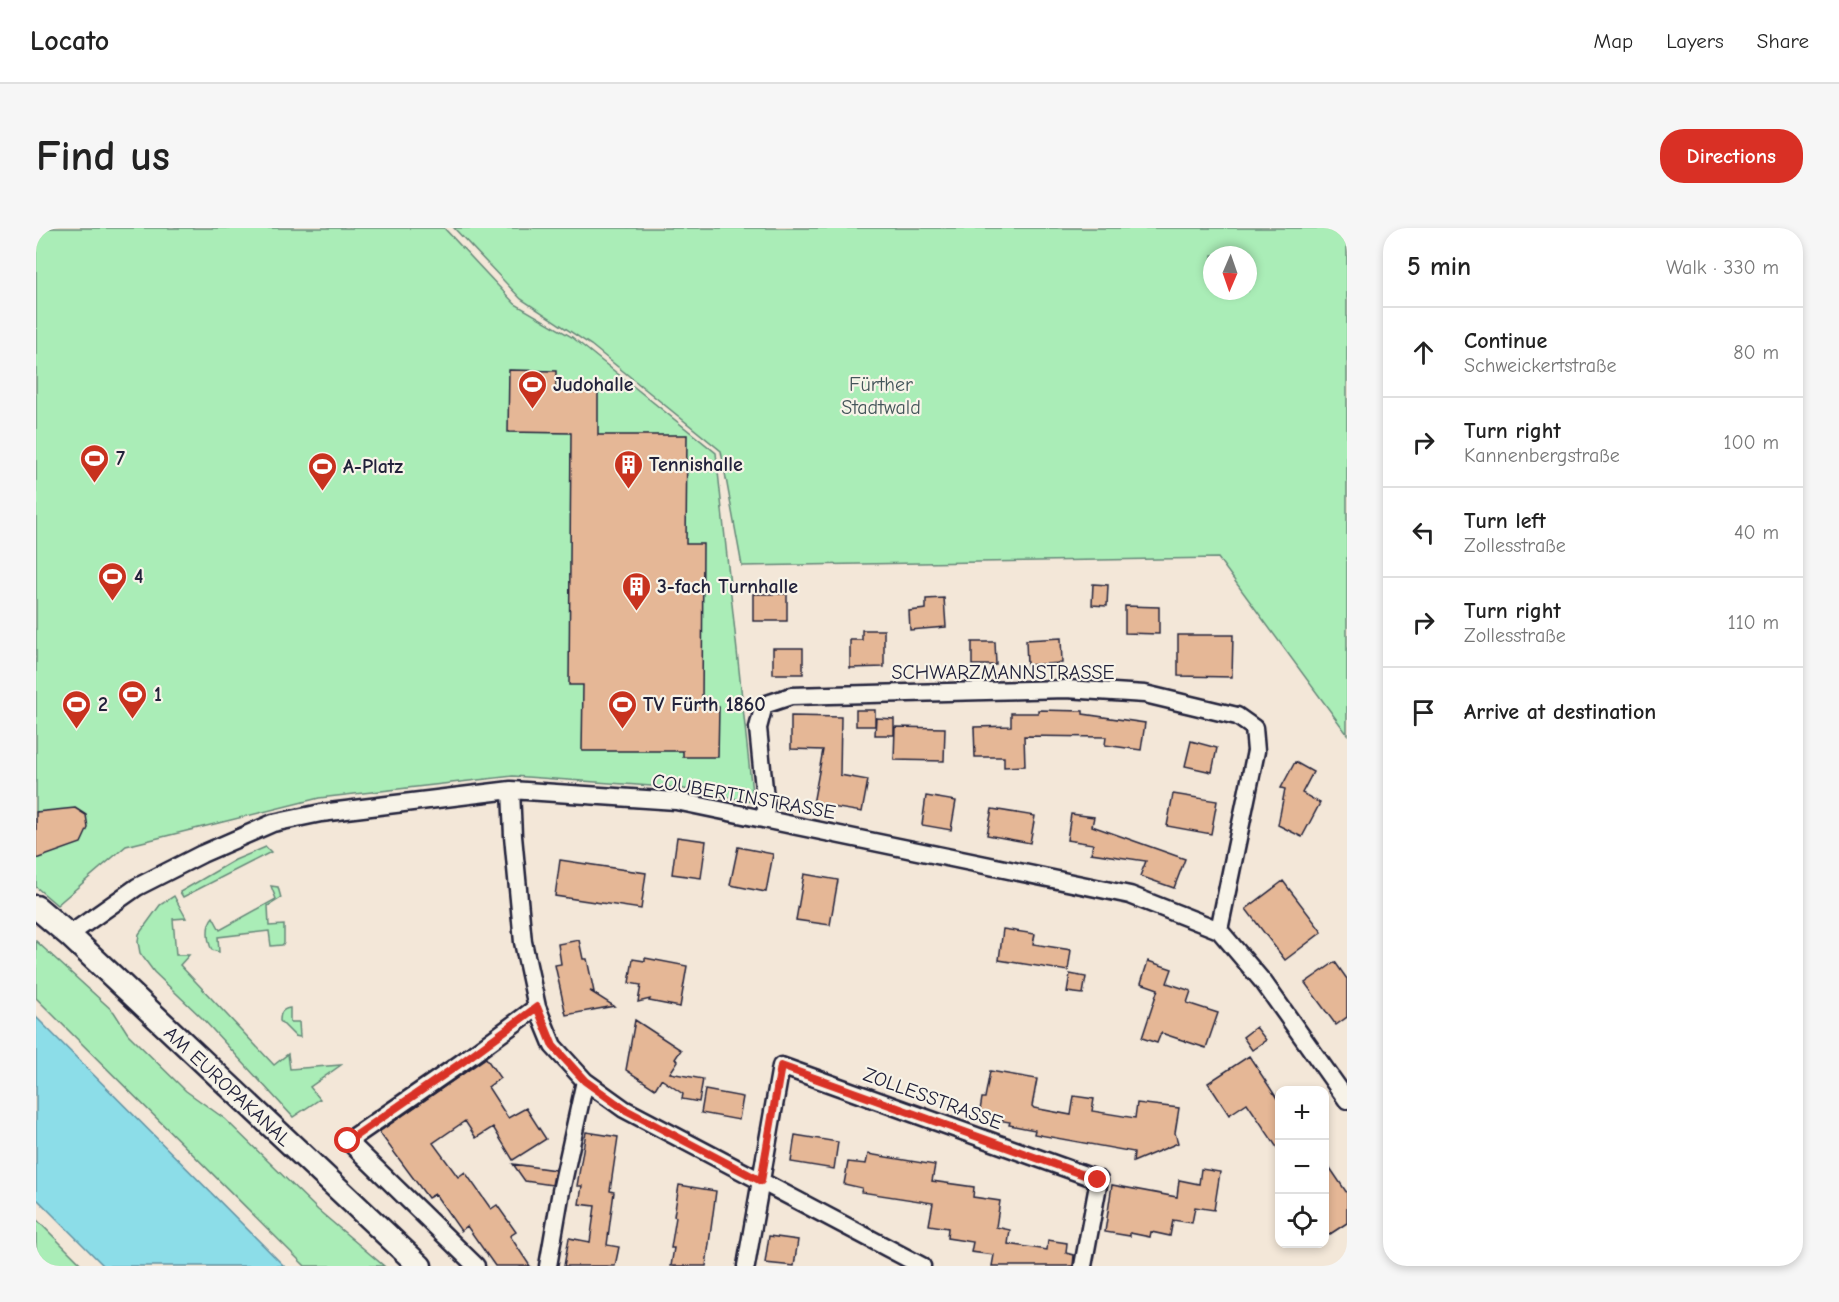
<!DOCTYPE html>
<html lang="en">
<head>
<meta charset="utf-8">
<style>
	body { margin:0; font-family:"Comic Neue",sans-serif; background:#f6f6f6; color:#222 }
	.controls { position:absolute; right:18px; bottom:18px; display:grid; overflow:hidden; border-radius:12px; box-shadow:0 3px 9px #0003 }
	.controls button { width:54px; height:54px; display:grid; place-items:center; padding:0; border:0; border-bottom:2px solid #e0e0e0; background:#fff; color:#222; font:30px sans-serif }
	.compass { position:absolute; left:1167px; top:18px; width:54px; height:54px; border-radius:50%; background:#fff; box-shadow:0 3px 9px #0003; rotate:182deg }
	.stop { position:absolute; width:18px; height:18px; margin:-14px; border:4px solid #d93025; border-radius:50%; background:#fff }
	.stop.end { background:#d93025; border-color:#fff; box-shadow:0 2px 6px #0008 }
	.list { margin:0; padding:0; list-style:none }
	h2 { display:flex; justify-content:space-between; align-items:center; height:78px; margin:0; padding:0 24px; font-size:26px }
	h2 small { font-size:20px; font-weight:400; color:#767676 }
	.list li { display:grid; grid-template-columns:39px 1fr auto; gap:18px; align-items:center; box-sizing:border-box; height:90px; padding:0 24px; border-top:2px solid #e0e0e0 }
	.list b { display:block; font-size:22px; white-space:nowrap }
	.list p { margin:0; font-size:20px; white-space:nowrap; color:#767676 }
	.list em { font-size:20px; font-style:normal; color:#767676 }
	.icon { flex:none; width:33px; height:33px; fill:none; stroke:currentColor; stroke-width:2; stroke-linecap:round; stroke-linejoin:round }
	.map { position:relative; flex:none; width:1311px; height:1038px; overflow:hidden; border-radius:24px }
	header { display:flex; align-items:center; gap:36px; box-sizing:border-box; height:84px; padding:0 30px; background:#fff; border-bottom:2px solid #e0e0e0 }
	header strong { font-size:28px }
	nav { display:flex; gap:33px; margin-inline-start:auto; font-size:21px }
	.intro { display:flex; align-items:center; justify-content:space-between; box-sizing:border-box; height:144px; padding:0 36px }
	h1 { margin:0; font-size:42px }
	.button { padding:15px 27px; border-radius:24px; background:#d93025; color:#fff; font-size:21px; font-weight:700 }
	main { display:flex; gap:36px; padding:0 36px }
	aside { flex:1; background:#fff; border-radius:24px; box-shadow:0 3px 9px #0003 }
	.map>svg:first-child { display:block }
	.green { fill:#aaedb7; stroke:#668879; stroke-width:1.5; fill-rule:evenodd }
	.water { fill:#8cdde8; stroke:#6292a3; stroke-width:1.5 }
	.building { fill:#e5b796; stroke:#22223b; stroke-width:1.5 }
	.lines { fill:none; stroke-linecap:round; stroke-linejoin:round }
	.minor-casing { stroke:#22223b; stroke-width:21 }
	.secondary-casing { stroke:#22223b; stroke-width:27 }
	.minor { stroke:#f7f3e8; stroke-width:16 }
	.secondary { stroke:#f7f3e8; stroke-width:22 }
	.route { stroke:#d93025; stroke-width:8 }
	.labels { text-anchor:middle; stroke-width:4.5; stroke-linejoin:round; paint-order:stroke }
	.poi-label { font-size:20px; font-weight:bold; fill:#22223b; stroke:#f7f3e8; text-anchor:start }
	.park-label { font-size:20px; fill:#44555a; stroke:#f7f3e8 }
	.street-label { font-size:20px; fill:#22223b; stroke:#f7f3e8 }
</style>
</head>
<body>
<header>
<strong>Locato</strong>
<nav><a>Map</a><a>Layers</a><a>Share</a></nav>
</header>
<div class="intro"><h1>Find us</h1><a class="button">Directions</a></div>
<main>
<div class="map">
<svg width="1311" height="1038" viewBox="0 0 1311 1038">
	<rect width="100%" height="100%" fill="#f3e7d8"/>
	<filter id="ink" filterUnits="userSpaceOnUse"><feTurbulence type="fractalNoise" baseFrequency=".0167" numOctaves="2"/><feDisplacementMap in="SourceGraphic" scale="12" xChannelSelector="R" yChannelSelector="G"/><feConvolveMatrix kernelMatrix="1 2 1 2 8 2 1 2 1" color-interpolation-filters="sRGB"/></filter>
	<g filter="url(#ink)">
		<path class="green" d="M 0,0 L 408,0 L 479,76 L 536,109 L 680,225 L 717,574 L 643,560 L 477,548 L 283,570 L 90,618 L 21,677 L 0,659 Z
			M 418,0 L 1311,0 L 1311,506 L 1182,330 L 706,338 L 685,223 L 555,117 L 485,71 ZM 1176,27 L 1212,27 L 1212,63 L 1176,63 Z
			M 230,619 L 235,624 L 147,669 L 144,664 L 199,632 Z
			M 235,658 L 242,659 L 245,670 L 232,678 L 233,698 L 248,697 L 248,715 L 246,717 L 235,718 L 233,703 L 182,709 L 183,724 L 176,722 C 171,713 170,696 177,689 L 184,702 L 240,671 Z
			M 138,668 L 150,690 L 137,691 L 140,727 L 153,727 L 144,737 L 238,837 L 252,826 L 254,841 L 305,837 L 274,859 L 284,871 L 257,889 L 166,790 L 118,744 L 104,725 L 102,714 L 103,706 L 124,677 Z
			M 0,713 L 78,784 L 92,806 L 150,863 L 189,891 L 282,982 L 348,1038 L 269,1038 L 0,770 Z
			M 254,780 L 254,794 L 263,794 L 264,809 L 259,808 L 244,793 C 244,785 246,781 254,780 Z
			M 0,991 L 47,1038 L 0,1038 Z"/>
		<path class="water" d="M 0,789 L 248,1038 L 68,1038 L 0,970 Z"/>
		<path class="building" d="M 473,142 L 520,143 L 520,164 L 562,164 L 562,207 L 651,207 L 650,316 L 667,316 L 666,479 L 683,479 L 682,529 L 647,529 L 647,523 L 546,523 L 547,457 L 533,457 L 535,205 L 472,204 Z
			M 1057,356 L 1072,357 L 1071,378 L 1056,377 Z
			M 717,366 L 751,366 L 751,393 L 717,393 Z
			M 908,370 L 910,399 L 874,402 L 873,383 L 890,381 L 890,371 Z
			M 1089,378 L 1123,379 L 1123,406 L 1089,405 Z
			M 826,402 L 848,402 L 848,439 L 814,440 L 814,412 L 826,412 Z
			M 1142,407 L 1197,407 L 1196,449 L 1142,448 Z
			M 1025,410 L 1026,435 L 991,437 L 990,412 Z
			M 936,414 L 959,414 L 960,437 L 936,437 Z
			M 737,420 L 767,420 L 767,446 L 737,446 Z
			M 820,482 L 839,482 L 839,498 L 820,498 Z
			M 1002,482 L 1047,483 L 1047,486 L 1109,495 L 1105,522 L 1069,517 L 1070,509 L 988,508 L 989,538 L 968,539 L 968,529 L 939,529 L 938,499 L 975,498 L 975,485 L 1002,485 Z
			M 755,488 L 805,489 L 804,547 L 832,552 L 826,584 L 777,576 L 787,522 L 755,521 Z
			M 840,490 L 858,491 L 858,507 L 839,507 Z
			M 859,499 L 909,500 L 908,533 L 858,532 Z
			M 1155,513 L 1181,520 L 1176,544 L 1149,538 Z
			M 1259,534 L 1277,544 L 1266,565 L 1284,575 L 1266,609 L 1242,597 L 1249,561 L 1245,560 Z
			M 1137,566 L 1181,573 L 1175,606 L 1131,598 Z
			M 890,568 L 920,573 L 915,602 L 886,597 Z
			M 39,580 L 50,587 L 52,600 L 45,615 L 0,631 L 0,584 Z
			M 956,581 L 999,588 L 994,615 L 951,607 Z
			M 1035,586 L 1058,589 L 1056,598 L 1149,631 L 1138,660 L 1104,648 L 1110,633 L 1055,625 L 1057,616 L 1031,612 Z
			M 641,609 L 670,613 L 665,650 L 636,646 Z
			M 702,619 L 737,626 L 730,664 L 694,657 Z
			M 524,632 L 610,645 L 605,681 L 519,668 Z
			M 768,646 L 802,652 L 794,697 L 760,692 Z
			M 1247,653 L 1286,704 L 1249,732 L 1210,681 Z
			M 967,701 L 999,706 L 997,716 L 1035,722 L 1032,743 L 963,732 Z
			M 543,712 L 547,731 L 551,731 L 558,764 L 554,763 L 578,778 L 530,787 L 519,737 L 525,736 L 522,716 Z
			M 609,730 L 651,738 L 644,779 L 613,773 L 614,771 L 602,774 L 605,757 L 593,755 L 597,731 L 609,733 Z
			M 1112,733 L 1136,741 L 1131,755 L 1155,763 L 1151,775 L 1182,785 L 1170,820 L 1125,805 L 1121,815 L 1106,810 L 1122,761 L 1105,755 Z
			M 1299,734 L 1311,751 L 1311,789 L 1300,797 L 1269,755 Z
			M 1034,746 L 1050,749 L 1047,766 L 1031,764 Z
			M 599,792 L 645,822 L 639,831 L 642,833 L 634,845 L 667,851 L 663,874 L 646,871 L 647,866 L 625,851 L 619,861 L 590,842 Z
			M 1220,799 L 1230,812 L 1216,822 L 1207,809 Z
			M 1213,828 L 1244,875 L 1244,924 L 1211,875 L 1193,887 L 1172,855 Z
			M 450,830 L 464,850 L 452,859 L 472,890 L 490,880 L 510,911 L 477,932 L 457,899 L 440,910 L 429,893 L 397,915 L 422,949 L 429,944 L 455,981 L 461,977 L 480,1004 L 474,1008 L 494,1038 L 459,1038 L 431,998 L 425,1003 L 399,966 L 392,970 L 343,904 Z
			M 954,843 L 1001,851 L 996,878 L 998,880 L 1035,887 L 1038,868 L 1058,871 L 1056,883 L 1099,890 L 1101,875 L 1143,880 L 1139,905 L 1142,915 L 1097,934 L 1098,924 L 998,906 L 999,902 L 973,897 L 974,894 L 943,889 L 946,870 L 949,870 Z
			M 669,862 L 707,869 L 703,892 L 665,885 Z
			M 550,904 L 582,909 L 574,963 L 578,964 L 571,1017 L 583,1019 L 579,1038 L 528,1038 L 533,1010 L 554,1014 L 559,978 L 543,976 L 546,958 L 541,958 Z
			M 759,907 L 802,914 L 798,941 L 755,934 Z
			M 832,926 L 899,937 L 896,953 L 938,959 L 937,969 L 964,973 L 960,999 L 974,1002 L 972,1016 L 1011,1022 L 1012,1012 L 1031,1015 L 1030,1025 L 1038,1027 L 1037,1038 L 956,1038 L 958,1027 L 935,1024 L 937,1014 L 911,1010 L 912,1000 L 893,997 L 897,975 L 825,964 L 826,960 L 808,956 L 812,934 L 830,936 Z
			M 1288,931 L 1311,965 L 1311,995 L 1288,1010 Z
			M 477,936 L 519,942 L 516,957 L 489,953 Z
			M 1165,941 L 1184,944 L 1178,982 L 1159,979 L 1156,995 L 1137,992 L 1134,1008 L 1115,1004 L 1114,1009 L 1094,1005 L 1094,1008 L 1069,1004 L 1076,957 L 1141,969 L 1143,952 L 1163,956 Z
			M 643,957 L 680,963 L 670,1038 L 635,1038 L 638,1020 L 635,1020 L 640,989 L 638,988 Z
			M 733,1008 L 762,1012 L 758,1038 L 729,1035 Z"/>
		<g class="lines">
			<defs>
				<path id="minor" d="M 475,562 L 477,608 L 487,714 L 501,779 L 517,818 L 549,853 L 588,881 L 886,1038
					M 731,591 L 722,500 L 728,477 L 755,468 L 1030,461 L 1109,466 L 1201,488 L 1218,500 L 1220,523 L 1183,702
					M 33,707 L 101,659 L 166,626 L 237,595 L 285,585 L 475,562 L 640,573 L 1094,667 L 1183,702 L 1228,755 L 1311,872
					M 440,1038 L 312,913 L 425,835 L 501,779
					M 512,1038 L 525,963 L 549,853
					M 710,1038 L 745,838 L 1063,952 L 1047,1038"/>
				<path id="secondary" d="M 0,679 L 33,707 L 384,1038"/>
			</defs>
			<use href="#minor" class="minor-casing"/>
			<use href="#secondary" class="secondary-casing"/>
			<use href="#minor" class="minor"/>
			<use href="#secondary" class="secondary"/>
		</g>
	</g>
	<g class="lines" filter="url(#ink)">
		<path class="route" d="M 312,913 L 425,835 L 501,779 L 517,818 L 549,853 L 588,881 L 725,953 L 745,838 L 1062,952"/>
	</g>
	<defs>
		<symbol id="stadium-pin" viewBox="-11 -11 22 30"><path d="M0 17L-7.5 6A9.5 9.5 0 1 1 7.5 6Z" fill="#c8321e" stroke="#f7f3e8"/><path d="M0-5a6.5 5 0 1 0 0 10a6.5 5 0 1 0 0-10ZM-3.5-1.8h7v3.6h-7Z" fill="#fff"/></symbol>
		<symbol id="building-pin" viewBox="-11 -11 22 30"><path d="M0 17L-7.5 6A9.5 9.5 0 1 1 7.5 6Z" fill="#c8321e" stroke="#f7f3e8"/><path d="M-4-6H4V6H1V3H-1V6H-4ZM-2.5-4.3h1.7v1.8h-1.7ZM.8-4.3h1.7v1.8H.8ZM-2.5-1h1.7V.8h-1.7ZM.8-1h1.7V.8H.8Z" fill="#fff"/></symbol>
	</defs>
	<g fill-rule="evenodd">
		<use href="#stadium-pin" x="480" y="140" width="33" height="45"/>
		<use href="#stadium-pin" x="42" y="214" width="33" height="45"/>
		<use href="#building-pin" x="576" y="220" width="33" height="45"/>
		<use href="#stadium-pin" x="270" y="222" width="33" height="45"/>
		<use href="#stadium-pin" x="60" y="332" width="33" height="45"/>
		<use href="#building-pin" x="584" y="342" width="33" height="45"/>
		<use href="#stadium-pin" x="80" y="450" width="33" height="45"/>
		<use href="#stadium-pin" x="24" y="460" width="33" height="45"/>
		<use href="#stadium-pin" x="570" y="460" width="33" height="45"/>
	</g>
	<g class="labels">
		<g class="poi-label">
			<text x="517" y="163">Judohalle</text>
			<text x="80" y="237">7</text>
			<text x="613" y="243">Tennishalle</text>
			<text x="307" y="245">A-Platz</text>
			<text x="98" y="355">4</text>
			<text x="621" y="365">3-fach Turnhalle</text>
			<text x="118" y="473">1</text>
			<text x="62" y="483">2</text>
			<text x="607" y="483">TV Fürth 1860</text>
		</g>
		<g class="park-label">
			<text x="845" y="163">Fürther<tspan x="845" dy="23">Stadtwald</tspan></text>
		</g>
		<g class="street-label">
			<text x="967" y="451">SCHWARZMANNSTRASSE</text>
			<text transform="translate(708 568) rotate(10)" y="7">COUBERTINSTRASSE</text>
			<text transform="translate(192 858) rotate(43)" y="7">AM EUROPAKANAL</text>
			<text transform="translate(897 870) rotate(20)" y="7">ZOLLESSTRASSE</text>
		</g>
	</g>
</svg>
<div class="controls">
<button>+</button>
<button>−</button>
<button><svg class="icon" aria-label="locate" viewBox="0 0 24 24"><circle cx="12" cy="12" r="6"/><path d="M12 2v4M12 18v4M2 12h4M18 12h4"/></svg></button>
</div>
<svg class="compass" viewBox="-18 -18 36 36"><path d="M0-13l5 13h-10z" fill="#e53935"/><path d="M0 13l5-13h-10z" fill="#767676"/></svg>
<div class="stop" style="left:312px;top:913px"></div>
<div class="stop end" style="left:1062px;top:952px"></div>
</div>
<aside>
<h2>5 min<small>Walk · 330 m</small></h2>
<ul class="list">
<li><svg class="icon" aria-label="ahead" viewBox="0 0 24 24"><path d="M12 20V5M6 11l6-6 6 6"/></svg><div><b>Continue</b><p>Schweickertstraße</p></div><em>80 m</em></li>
<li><svg class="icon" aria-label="right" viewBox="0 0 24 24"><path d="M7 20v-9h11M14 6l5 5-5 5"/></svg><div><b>Turn right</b><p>Kannenbergstraße</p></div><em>100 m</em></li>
<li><svg class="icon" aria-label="left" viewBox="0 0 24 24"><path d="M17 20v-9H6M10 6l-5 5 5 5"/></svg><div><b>Turn left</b><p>Zollesstraße</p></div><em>40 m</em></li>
<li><svg class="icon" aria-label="right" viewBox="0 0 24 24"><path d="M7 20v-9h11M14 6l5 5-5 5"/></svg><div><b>Turn right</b><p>Zollesstraße</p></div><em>110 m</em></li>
<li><svg class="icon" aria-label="arrive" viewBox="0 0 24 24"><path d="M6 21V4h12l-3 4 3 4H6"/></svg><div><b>Arrive at destination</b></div></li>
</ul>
</aside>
</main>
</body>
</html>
